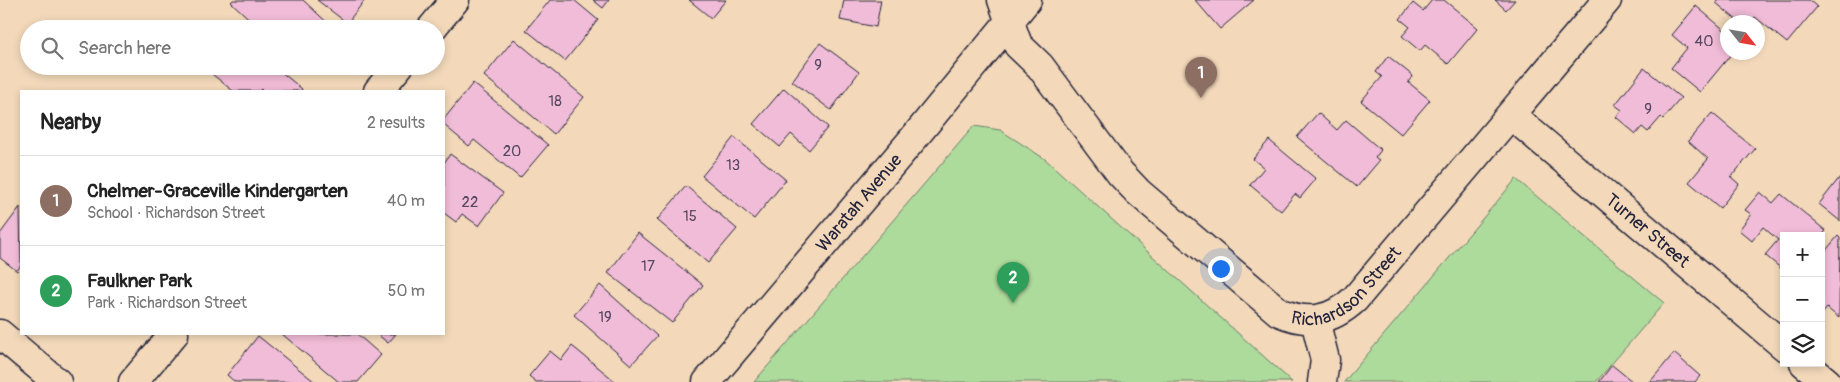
<!DOCTYPE html>
<html lang="en">
<head>
<meta charset="utf-8">
<style>
	body { margin:0; font-family:Pangolin,sans-serif; background:#f6f6f6; color:#222 }
	.controls { position:absolute; right:15px; bottom:15px; display:grid; overflow:hidden; border-radius:0px; box-shadow:0 2px 8px #0003 }
	.controls button { width:45px; height:45px; display:grid; place-items:center; padding:0; border:0; border-bottom:1px solid #e0e0e0; background:#fff; color:#222; font:25px sans-serif }
	.compass { position:absolute; left:1720px; top:15px; width:45px; height:45px; border-radius:50%; background:#fff; box-shadow:0 2px 8px #0003; rotate:121deg }
	.you { position:absolute; left:1220px; top:268px; width:18px; height:18px; margin:-12px; border:4px solid #fff; border-radius:50%; background:#1a73e8; box-shadow:0 0 0 8px #1a73e833 }
	.badge { display:grid; place-items:center; width:32px; height:32px; border-radius:50%; background:#22223b; color:#fff; font-size:16px; font-weight:700 }
	.pin { position:absolute; translate:-50% -41px; filter:drop-shadow(0 1px 2px #0008) }
	.pin::after { content:''; position:absolute; top:26px; width:18px; height:15px; background:inherit; clip-path:polygon(0 0,100% 0,50% 100%) }
	.list { margin:0; padding:0; list-style:none }
	h2 { display:flex; justify-content:space-between; align-items:center; height:65px; margin:0; padding:0 20px; font-size:21px }
	h2 small { font-size:16px; font-weight:400; color:#767676 }
	.list li { display:grid; grid-template-columns:32px 1fr auto; gap:15px; align-items:center; box-sizing:border-box; height:90px; padding:0 20px; border-top:1px solid #e0e0e0 }
	.list b { display:block; font-size:19px; white-space:nowrap }
	.list p { margin:0; font-size:16px; white-space:nowrap; color:#767676 }
	.list em { font-size:16px; font-style:normal; color:#767676 }
	.icon { flex:none; width:28px; height:28px; fill:none; stroke:currentColor; stroke-width:2; stroke-linecap:round; stroke-linejoin:round }
	.map { position:relative; flex:none; width:1840px; height:382px; overflow:hidden }
	.search { position:absolute; background:#fff; box-shadow:0 2px 8px #0003; left:20px; top:20px; width:425px; height:55px; display:flex; align-items:center; gap:12px; box-sizing:border-box; padding:0 18px; border-radius:28px; color:#767676; font-size:19px }
	.panel { position:absolute; background:#fff; box-shadow:0 2px 8px #0003; left:20px; top:90px; width:425px; height:245px; border-radius:0px }
	.map>svg:first-child { display:block }
	.green { fill:#addb9b; stroke:#687e6b }
	.building { fill:#f1bcd7; stroke:#22223b }
	.lines { fill:none; stroke-linecap:round; stroke-linejoin:round }
	.minor-casing { stroke:#22223b; stroke-width:31 }
	.minor { stroke:#f3d9ba; stroke-width:28 }
	.labels { text-anchor:middle; stroke-width:4.5; stroke-linejoin:round; paint-order:stroke }
	.number-label { font-size:15px; fill:#564862 }
	.street-label { font-size:18px; fill:#22223b; stroke:#f3d9ba }
</style>
</head>
<body>
<div class="map">
<svg width="1840" height="382" viewBox="0 0 1840 382">
	<rect width="100%" height="100%" fill="#f3d9ba"/>
	<filter id="ink" filterUnits="userSpaceOnUse"><feTurbulence type="fractalNoise" baseFrequency=".02" numOctaves="2"/><feDisplacementMap in="SourceGraphic" scale="10" xChannelSelector="R" yChannelSelector="G"/><feConvolveMatrix kernelMatrix="1 2 1 2 8 2 1 2 1" color-interpolation-filters="sRGB"/></filter>
	<g filter="url(#ink)">
		<path class="green" d="M 974,126 L 1000,130 L 1045,159 L 1292,382 L 754,382 Z
			M 1516,179 L 1664,303 L 1596,382 L 1344,382 Z"/>
		<path class="building" d="M 233,0 L 303,0 L 334,29 L 260,29 L 231,2 Z
			M 317,0 L 365,0 L 347,23 Z
			M 550,0 L 574,0 L 598,20 L 565,61 L 526,30 Z
			M 593,0 L 609,0 L 603,8 Z
			M 689,0 L 726,0 L 711,18 Z
			M 844,0 L 881,0 L 876,27 L 840,20 Z
			M 1195,0 L 1254,0 L 1220,29 Z
			M 1432,0 L 1444,0 L 1478,28 L 1448,64 L 1425,45 L 1420,51 L 1402,36 L 1410,27 L 1400,19 L 1413,3 L 1423,11 Z
			M 1495,0 L 1515,0 L 1506,10 Z
			M 1717,0 L 1809,0 L 1817,7 L 1787,43 L 1755,17 L 1750,22 L 1739,22 L 1715,2 Z
			M 1696,6 L 1728,33 L 1728,52 L 1733,52 L 1700,92 L 1671,68 L 1687,48 L 1672,35 Z
			M 514,39 L 584,97 L 554,134 L 484,76 Z
			M 820,43 L 859,72 L 831,110 L 792,81 Z
			M 1388,56 L 1413,76 L 1408,82 L 1430,100 L 1401,134 L 1361,101 L 1382,77 L 1376,72 Z
			M 202,66 L 274,66 L 302,89 L 301,91 L 264,91 L 261,89 L 259,91 L 233,91 Z
			M 1644,68 L 1681,98 L 1663,119 L 1661,117 L 1648,132 L 1642,127 L 1636,134 L 1616,117 L 1622,110 L 1615,105 Z
			M 473,83 L 548,145 L 520,178 L 474,140 L 469,146 L 444,125 L 444,119 Z
			M 784,88 L 828,127 L 809,150 L 791,134 L 780,147 L 753,124 Z
			M 1318,113 L 1337,130 L 1346,120 L 1381,150 L 1375,158 L 1379,161 L 1357,187 L 1297,137 Z
			M 1712,113 L 1755,149 L 1731,177 L 1739,184 L 1720,208 L 1689,182 L 1708,159 L 1688,141 Z
			M 734,137 L 786,180 L 754,219 L 702,176 Z
			M 1269,140 L 1316,179 L 1300,198 L 1295,194 L 1281,211 L 1250,185 L 1264,168 L 1253,159 Z
			M 450,154 L 503,193 L 479,226 L 462,214 L 456,222 L 444,213 L 444,163 Z
			M 1840,177 L 1840,221 L 1819,204 Z
			M 686,186 L 737,229 L 708,263 L 657,220 Z
			M 1760,192 L 1773,203 L 1781,194 L 1826,231 L 1821,236 L 1784,236 L 1784,271 L 1765,255 L 1778,240 L 1763,227 L 1752,241 L 1739,230 L 1751,214 L 1745,210 Z
			M 20,207 L 21,265 L 17,271 L 0,258 L 0,234 Z
			M 638,233 L 703,285 L 672,323 L 608,273 Z
			M 1838,236 L 1840,238 L 1839,318 L 1827,308 L 1823,313 L 1821,312 L 1821,256 Z
			M 600,285 L 657,336 L 631,365 L 574,315 Z
			M 282,334 L 357,334 L 381,355 L 358,382 L 339,382 Z
			M 377,334 L 396,334 L 388,343 Z
			M 258,336 L 315,382 L 235,382 L 227,375 Z
			M 572,346 L 615,381 L 614,382 L 536,382 L 529,376 L 550,351 L 561,360 Z
			M 1674,353 L 1700,376 L 1695,382 L 1650,382 Z
			M 1612,365 L 1633,382 L 1599,382 Z"/>
		<g class="lines">
			<defs>
				<g id="minor">
					<path id="s1" d="M 1002,0 L 1018,45 L 1040,66 L 1120,173 L 1138,192 L 1279,312 C 1309,325 1331,321 1355,299 L 1607,0"/>
					<path d="M 431,29 L 455,0"/>
					<path d="M 378,91 L 399,66"/>
					<path id="s2" d="M 1511,115 L 1784,346"/>
					<path d="M 1315,320 L 1325,360 L 1322,382"/>
					<path d="M 0,334 L 57,382"/>
					<path d="M 1804,363 L 1827,382"/>
					<path d="M 133,382 L 174,334"/>
					<path id="s3" d="M 707,382 L 918,133 L 1027,0"/>
				</g>
			</defs>
			<use href="#minor" class="minor-casing"/>
			<use href="#minor" class="minor"/>
		</g>
	</g>
	<g class="labels">
		<g class="number-label">
			<text x="1704" y="46">40</text>
			<text x="818" y="70">9</text>
			<text x="555" y="106">18</text>
			<text x="1648" y="114">9</text>
			<text x="512" y="156">20</text>
			<text x="733" y="170">13</text>
			<text x="470" y="207">22</text>
			<text x="690" y="221">15</text>
			<text x="648" y="271">17</text>
			<text x="605" y="322">19</text>
		</g>
		<g class="street-label">
			<text dy="6" stroke="none"><textPath href="#s3" startOffset="235">Waratah Avenue</textPath></text>
			<text dy="6" stroke="none"><textPath href="#s2" startOffset="179">Turner Street</textPath></text>
			<text dy="6" stroke="none"><textPath href="#s1" startOffset="504">Richardson Street</textPath></text>
		</g>
	</g>
</svg>
<div class="controls">
<button>+</button>
<button>−</button>
<button><svg class="icon" aria-label="layers" viewBox="0 0 24 24"><path d="M12 4l9 5-9 5-9-5zM3 14l9 5 9-5"/></svg></button>
</div>
<svg class="compass" viewBox="-18 -18 36 36"><path d="M0-13l5 13h-10z" fill="#e53935"/><path d="M0 13l5-13h-10z" fill="#767676"/></svg>
<div class="you"></div>
<div class="pin badge" style="left:1201px;top:98px;background:#8d6e63">1</div>
<div class="pin badge" style="left:1013px;top:303px;background:#2e9e5b">2</div>
<div class="search"><svg class="icon" aria-label="search" viewBox="0 0 24 24"><circle cx="10" cy="10" r="6"/><path d="M15 15l6 6"/></svg>Search here</div>
<section class="panel">
<h2>Nearby<small>2 results</small></h2>
<ul class="list">
<li><span class="badge" style="background:#8d6e63">1</span><div><b>Chelmer-Graceville Kindergarten</b><p>School · Richardson Street</p></div><em>40 m</em></li>
<li><span class="badge" style="background:#2e9e5b">2</span><div><b>Faulkner Park</b><p>Park · Richardson Street</p></div><em>50 m</em></li>
</ul>
</section>
</div>
</body>
</html>
